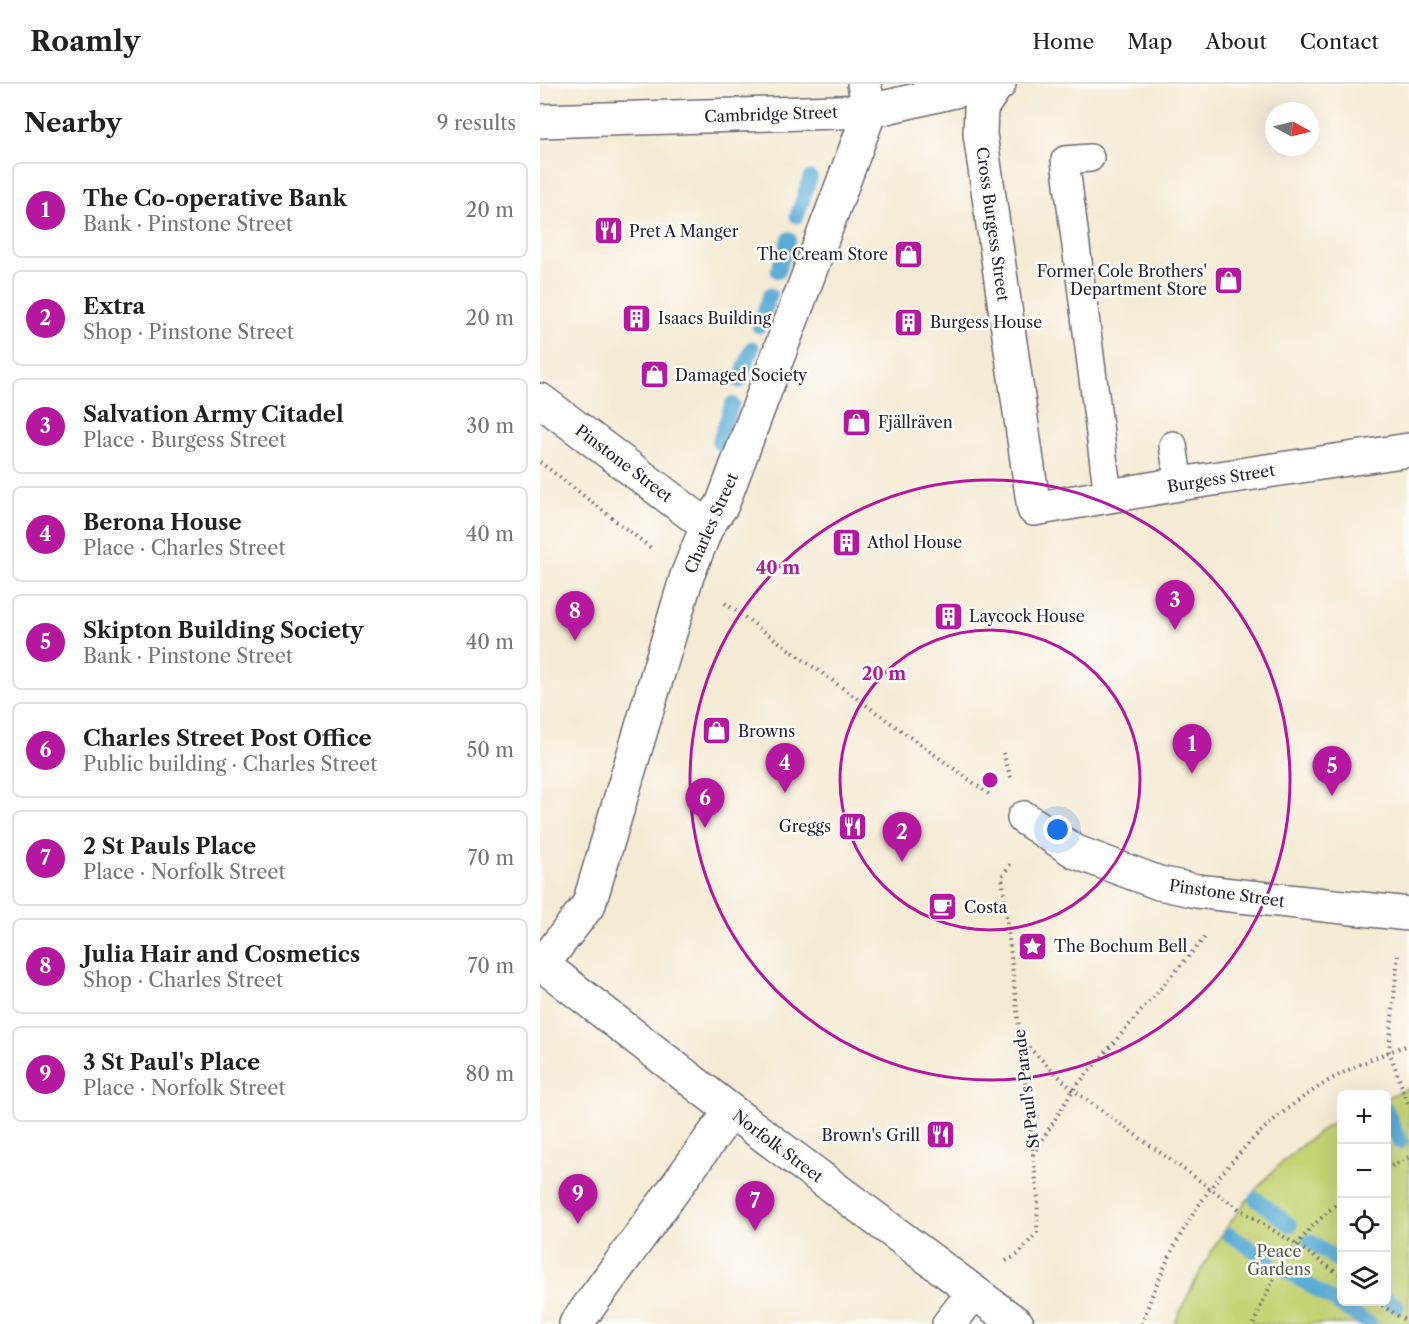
<!DOCTYPE html>
<html lang="en">
<head>
<meta charset="utf-8">
<style>
	body { margin:0; font-family:"Libre Caslon Text",serif; background:#f2f2f2; color:#202124 }
	.controls { position:absolute; right:18px; bottom:18px; display:grid; overflow:hidden; border-radius:9px; box-shadow:0 6px 24px #0002 }
	.controls button { width:54px; height:54px; display:grid; place-items:center; padding:0; border:0; border-bottom:2px solid #e0e0e0; background:#fff; color:#202124; font:30px sans-serif }
	.compass { position:absolute; left:725px; top:18px; width:54px; height:54px; border-radius:50%; background:#fff; box-shadow:0 6px 24px #0002; rotate:97deg }
	.you { position:absolute; left:518px; top:746px; width:21px; height:21px; margin:-15px; border:4px solid #fff; border-radius:50%; background:#1a73e8; box-shadow:0 0 0 9px #1a73e833 }
	.badge { display:grid; place-items:center; width:39px; height:39px; border-radius:50%; background:#b5179e; color:#fff; font-size:20px; font-weight:700 }
	.pin { position:absolute; translate:-50% -50px; filter:drop-shadow(0 2px 3px #0008) }
	.pin::after { content:''; position:absolute; top:32px; width:21px; height:18px; background:inherit; clip-path:polygon(0 0,100% 0,50% 100%) }
	.list { margin:0; padding:0; list-style:none }
	h2 { display:flex; justify-content:space-between; align-items:center; height:78px; margin:0; padding:0 24px; font-size:26px }
	h2 small { font-size:20px; font-weight:400; color:#757577 }
	.list li { display:grid; grid-template-columns:39px 1fr auto; gap:18px; align-items:center; box-sizing:border-box; height:96px; margin:0 12px 12px; padding:0 12px; border:2px solid #e0e0e0; border-radius:9px }
	.list b { display:block; font-size:22px; white-space:nowrap }
	.list p { margin:0; font-size:20px; white-space:nowrap; color:#757577 }
	.list em { font-size:20px; font-style:normal; color:#757577 }
	.icon { flex:none; width:33px; height:33px; fill:none; stroke:currentColor; stroke-width:2; stroke-linecap:round; stroke-linejoin:round }
	.map { position:relative; flex:none; width:869px; height:1240px; overflow:hidden }
	header { display:flex; align-items:center; gap:36px; box-sizing:border-box; height:84px; padding:0 30px; background:#fff; border-bottom:2px solid #e0e0e0 }
	header strong { font-size:28px }
	nav { display:flex; gap:33px; margin-inline-start:auto; font-size:21px }
	main { display:flex }
	aside { flex:1; background:#fff }
	.map>svg:first-child { display:block }
	.green { fill:#c4d375; stroke:#737a58; stroke-width:1.5 }
	.lines { fill:none; stroke-linecap:round; stroke-linejoin:round }
	.stream { stroke:#5aabd5; stroke-width:15 }
	.lane-casing { stroke:#6c6870; stroke-width:30 }
	.street-casing { stroke:#6c6870; stroke-width:36 }
	.path { stroke:#6c6870; stroke-width:4; stroke-dasharray:1.5 4.5; stroke-linecap:butt }
	.lane { stroke:#fff; stroke-width:27 }
	.street { stroke:#fff; stroke-width:33 }
	.ring { fill:none; stroke:#b5179e; stroke-width:3 }
	.labels { text-anchor:middle; stroke-width:5; stroke-linejoin:round; paint-order:stroke }
	.street-label { font-size:16px; fill:#22223b; stroke:#fdfcf7 }
	.poi-label { font-size:16px; fill:#22223b; stroke:#fdfcf7; text-anchor:start }
	.park-label { font-size:16px; fill:#53574c; stroke:#fdfcf7 }
	.centre { fill:#b5179e; stroke:#fdfcf7; stroke-width:3 }
	.ring-label { font-size:18px; text-anchor:middle; font-weight:bold; fill:#b5179e; stroke:#fdfcf7; stroke-width:5; stroke-linejoin:round; paint-order:stroke }
</style>
</head>
<body>
<header>
<strong>Roamly</strong>
<nav><a>Home</a><a>Map</a><a>About</a><a>Contact</a></nav>
</header>
<main>
<aside>
<h2>Nearby<small>9 results</small></h2>
<ul class="list">
<li><span class="badge">1</span><div><b>The Co-operative Bank</b><p>Bank · Pinstone Street</p></div><em>20 m</em></li>
<li><span class="badge">2</span><div><b>Extra</b><p>Shop · Pinstone Street</p></div><em>20 m</em></li>
<li><span class="badge">3</span><div><b>Salvation Army Citadel</b><p>Place · Burgess Street</p></div><em>30 m</em></li>
<li><span class="badge">4</span><div><b>Berona House</b><p>Place · Charles Street</p></div><em>40 m</em></li>
<li><span class="badge">5</span><div><b>Skipton Building Society</b><p>Bank · Pinstone Street</p></div><em>40 m</em></li>
<li><span class="badge">6</span><div><b>Charles Street Post Office</b><p>Public building · Charles Street</p></div><em>50 m</em></li>
<li><span class="badge">7</span><div><b>2 St Pauls Place</b><p>Place · Norfolk Street</p></div><em>70 m</em></li>
<li><span class="badge">8</span><div><b>Julia Hair and Cosmetics</b><p>Shop · Charles Street</p></div><em>70 m</em></li>
<li><span class="badge">9</span><div><b>3 St Paul's Place</b><p>Place · Norfolk Street</p></div><em>80 m</em></li>
</ul>
</aside>
<div class="map">
<svg width="869" height="1240" viewBox="0 0 869 1240">
	<rect width="100%" height="100%" fill="#fdfcf7"/>
	<filter id="ink" filterUnits="userSpaceOnUse"><feTurbulence type="fractalNoise" baseFrequency=".0167" numOctaves="2"/><feDisplacementMap in="SourceGraphic" scale="12" xChannelSelector="R" yChannelSelector="G"/><feConvolveMatrix kernelMatrix="1 2 1 2 8 2 1 2 1" color-interpolation-filters="sRGB"/></filter>
	<filter id="wash" filterUnits="userSpaceOnUse"><feTurbulence type="fractalNoise" baseFrequency=".008" numOctaves="4" result="noise"/><feDisplacementMap in="SourceGraphic" scale="24" xChannelSelector="R" yChannelSelector="G"/><feGaussianBlur stdDeviation="1.35" result="paint"/><feColorMatrix in="noise" values="0 0 0 0 0 0 0 0 0 0 0 0 0 0 0 0 0 1.4 0 .05"/><feComposite in="paint" operator="in"/></filter>
	<g filter="url(#wash)">
		<rect width="100%" height="100%" fill="#f5ead3"/>
		<path class="green" d="M 869,1004 L 869,1240 L 634,1240 C 665,1174 696,1117 753,1069 C 768,1056 784,1043 801,1034 L 802,1218 L 846,1218 L 847,1013 Z"/>
		<g class="lines">
			<path class="stream" d="M 257,132 L 270,94
				M 238,187 L 249,155
				M 219,242 L 230,211
				M 200,297 L 212,264
				M 179,359 L 192,320
				M 846,1025 L 860,1058
				M 716,1115 L 750,1141
				M 690,1151 L 729,1176
				M 770,1157 L 802,1180
				M 748,1188 L 830,1240
				M 846,1214 L 857,1222"/>
		</g>
	</g>
	<g filter="url(#ink)">
		<g class="lines">
			<defs>
				<path id="lane" d="M 550,74 L 525,76 L 568,412
					M 633,361 L 639,400"/>
				<path id="street" d="M 324,0 L 330,27
					M 456,2 L 441,24 L 440,50 L 494,425 L 639,400 L 869,366
					M 0,37 L 330,27 L 423,5 L 456,2 L 459,0
					M 0,316 L 167,442
					M 484,734 L 536,768 L 619,799 L 657,807 L 700,812 L 869,830
					M 0,879 L 191,1027 L 477,1240
					M 2,881 L 49,820 L 147,492 L 167,442 L 182,421 L 330,27
					M 36,1240 L 191,1027
					M 409,1240 L 434,1208"/>
			</defs>
			<use href="#lane" class="lane-casing"/>
			<use href="#street" class="street-casing"/>
			<path class="path" d="M 0,378 L 111,464
				M 185,519 L 449,710
				M 463,669 L 471,694
				M 858,871 L 849,967 L 869,1022
				M 480,955 L 533,1006 L 699,1125 L 757,1161 L 802,1192
				M 493,1071 L 533,1006 L 666,852
				M 846,1085 L 869,1073
				M 466,1177 L 479,1170 L 497,1148 L 498,1114 L 462,792 L 472,778
				M 837,1218 L 869,1239
				M 602,1240 C 645,1108 735,1004 869,961
				M 714,1240 C 730,1193 762,1146 802,1116"/>
			<use href="#lane" class="lane"/>
			<use href="#street" class="street"/>
		</g>
	</g>
	<g class="ring">
		<circle cx="450" cy="696" r="150"/>
		<circle cx="450" cy="696" r="300"/>
	</g>
	<defs>
		<symbol id="restaurant-square" viewBox="-11 -11 22 22"><rect x="-9" y="-9" width="18" height="18" rx="4" fill="#b5179e" stroke="#fdfcf7"/><path d="M-5-6h1v4h1v-4h1v4h1v-4h1v5L-1.5 .5V6h-2V.5L-5-1ZM5-6V6H3V1.5H1.5Q1.5-4 5-6Z" fill="#fff"/></symbol>
		<symbol id="shop-square" viewBox="-11 -11 22 22"><rect x="-9" y="-9" width="18" height="18" rx="4" fill="#b5179e" stroke="#fdfcf7"/><path d="M-5-2.5h2.3a2.7 3.5 0 0 1 5.4 0H5L5.5 6h-11ZM-1.5-2.5h3a1.5 2.3 0 0 0-3 0Z" fill="#fff"/></symbol>
		<symbol id="building-square" viewBox="-11 -11 22 22"><rect x="-9" y="-9" width="18" height="18" rx="4" fill="#b5179e" stroke="#fdfcf7"/><path d="M-4-6H4V6H1V3H-1V6H-4ZM-2.5-4.3h1.7v1.8h-1.7ZM.8-4.3h1.7v1.8H.8ZM-2.5-1h1.7V.8h-1.7ZM.8-1h1.7V.8H.8Z" fill="#fff"/></symbol>
		<symbol id="cafe-square" viewBox="-11 -11 22 22"><rect x="-9" y="-9" width="18" height="18" rx="4" fill="#b5179e" stroke="#fdfcf7"/><path d="M-5.5-4.5H6V0H3Q3 3.5 0 3.5H-2.5Q-5.5 3.5-5.5 0ZM3-3.2v2h1.7v-2ZM-6 4.5H4V6H-6Z" fill="#fff"/></symbol>
		<symbol id="sight-square" viewBox="-11 -11 22 22"><rect x="-9" y="-9" width="18" height="18" rx="4" fill="#b5179e" stroke="#fdfcf7"/><path d="M0-6L1.8-2.2L6-1.7L2.9 1.2L3.7 5.4L0 3.3L-3.7 5.4L-2.9 1.2L-6-1.7L-1.8-2.2Z" fill="#fff"/></symbol>
	</defs>
	<g fill-rule="evenodd">
		<use href="#restaurant-square" x="52" y="130" width="33" height="33"/>
		<use href="#shop-square" x="352" y="154" width="33" height="33"/>
		<use href="#shop-square" x="672" y="180" width="33" height="33"/>
		<use href="#building-square" x="80" y="218" width="33" height="33"/>
		<use href="#building-square" x="352" y="222" width="33" height="33"/>
		<use href="#shop-square" x="98" y="274" width="33" height="33"/>
		<use href="#shop-square" x="300" y="322" width="33" height="33"/>
		<use href="#building-square" x="290" y="442" width="33" height="33"/>
		<use href="#building-square" x="392" y="516" width="33" height="33"/>
		<use href="#shop-square" x="160" y="630" width="33" height="33"/>
		<use href="#restaurant-square" x="296" y="726" width="33" height="33"/>
		<use href="#cafe-square" x="386" y="806" width="33" height="33"/>
		<use href="#sight-square" x="476" y="846" width="33" height="33"/>
		<use href="#restaurant-square" x="384" y="1034" width="33" height="33"/>
	</g>
	<g class="labels">
		<g class="street-label">
			<text transform="translate(231 30) rotate(-2)" y="6">Cambridge Street</text>
			<text transform="translate(453 140) rotate(82)" y="6">Cross Burgess Street</text>
			<text transform="translate(84 379) rotate(37)" y="6">Pinstone Street</text>
			<text transform="translate(681 394) rotate(-9)" y="6">Burgess Street</text>
			<text transform="translate(171 439) rotate(-66)" y="6">Charles Street</text>
			<text transform="translate(687 809) rotate(8)" y="6">Pinstone Street</text>
			<text transform="translate(486 1005) rotate(-97)" y="6">St Paul's Parade</text>
			<text transform="translate(238 1062) rotate(37)" y="6">Norfolk Street</text>
		</g>
		<g class="poi-label">
			<text x="89" y="153">Pret A Manger</text>
			<text x="348" y="176" text-anchor="end">The Cream Store</text>
			<text x="667" y="193" text-anchor="end">Former Cole Brothers'<tspan x="667" dy="18">Department Store</tspan></text>
			<text x="118" y="240">Isaacs Building</text>
			<text x="390" y="244">Burgess House</text>
			<text x="135" y="297">Damaged Society</text>
			<text x="338" y="344">Fjällräven</text>
			<text x="327" y="464">Athol House</text>
			<text x="429" y="538">Laycock House</text>
			<text x="198" y="653">Browns</text>
			<text x="291" y="748" text-anchor="end">Greggs</text>
			<text x="424" y="829">Costa</text>
			<text x="514" y="868">The Bochum Bell</text>
			<text x="380" y="1057" text-anchor="end">Brown's Grill</text>
		</g>
		<g class="park-label">
			<text x="739" y="1173">Peace<tspan x="739" dy="18">Gardens</tspan></text>
		</g>
	</g>
	<circle cx="450" cy="696" r="9" class="centre"/>
	<g class="ring-label">
		<text x="238" y="490">40 m</text>
		<text x="344" y="596">20 m</text>
	</g>
</svg>
<div class="controls">
<button>+</button>
<button>−</button>
<button><svg class="icon" aria-label="locate" viewBox="0 0 24 24"><circle cx="12" cy="12" r="6"/><path d="M12 2v4M12 18v4M2 12h4M18 12h4"/></svg></button>
<button><svg class="icon" aria-label="layers" viewBox="0 0 24 24"><path d="M12 4l9 5-9 5-9-5zM3 14l9 5 9-5"/></svg></button>
</div>
<svg class="compass" viewBox="-18 -18 36 36"><path d="M0-13l5 13h-10z" fill="#e53935"/><path d="M0 13l5-13h-10z" fill="#757577"/></svg>
<div class="you"></div>
<div class="pin badge" style="left:652px;top:690px">1</div>
<div class="pin badge" style="left:362px;top:778px">2</div>
<div class="pin badge" style="left:635px;top:546px">3</div>
<div class="pin badge" style="left:245px;top:709px">4</div>
<div class="pin badge" style="left:792px;top:712px">5</div>
<div class="pin badge" style="left:165px;top:744px">6</div>
<div class="pin badge" style="left:215px;top:1147px">7</div>
<div class="pin badge" style="left:35px;top:557px">8</div>
<div class="pin badge" style="left:38px;top:1140px">9</div>
</div>
</main>
</body>
</html>
